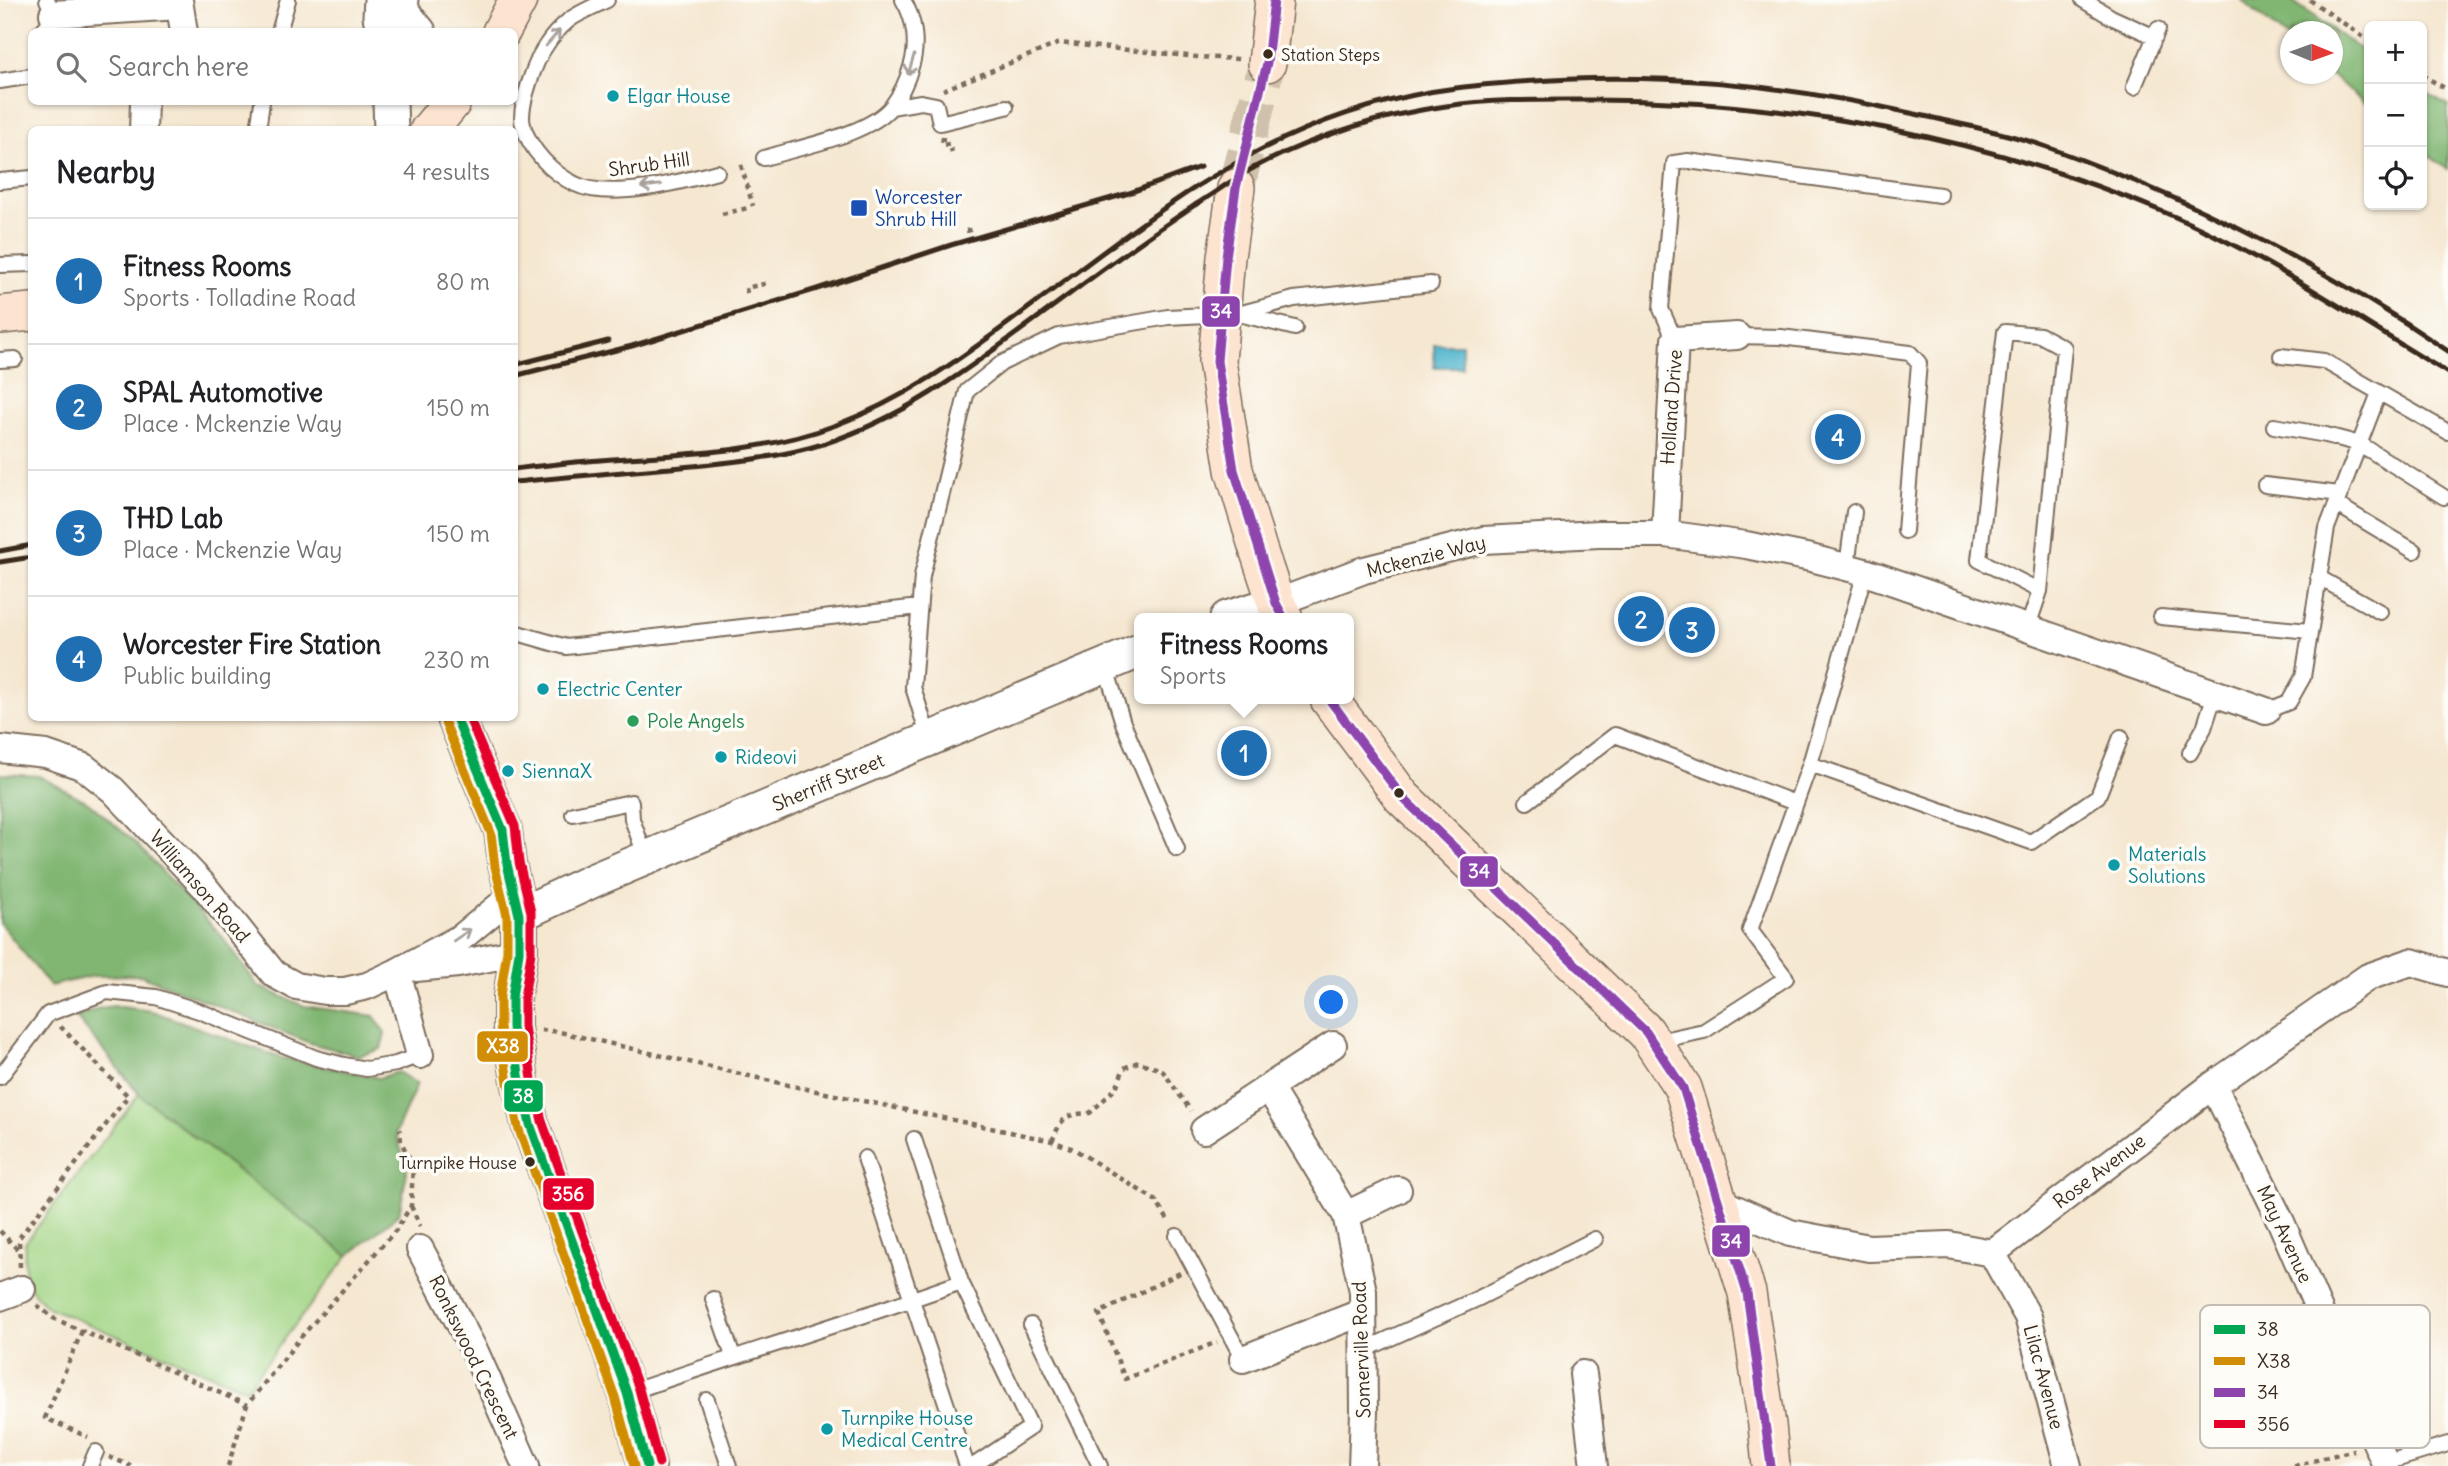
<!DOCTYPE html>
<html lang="en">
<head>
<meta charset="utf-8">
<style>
	body { margin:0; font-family:Delius,sans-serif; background:#f2f2f2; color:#202124 }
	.controls { position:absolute; right:21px; top:21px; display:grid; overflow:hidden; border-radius:10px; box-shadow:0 2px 5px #0004 }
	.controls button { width:63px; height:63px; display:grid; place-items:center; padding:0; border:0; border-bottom:2px solid #e0e0e0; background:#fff; color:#202124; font:35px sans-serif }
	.compass { position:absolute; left:2280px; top:21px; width:63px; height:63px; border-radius:50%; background:#fff; box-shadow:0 2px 5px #0004; rotate:91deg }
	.you { position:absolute; left:1332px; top:1003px; width:24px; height:24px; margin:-18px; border:5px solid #fff; border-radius:50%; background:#1a73e8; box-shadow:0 0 0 10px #1a73e833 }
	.badge { display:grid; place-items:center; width:46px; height:46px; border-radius:50%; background:#1f6fb2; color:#fff; font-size:23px; font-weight:700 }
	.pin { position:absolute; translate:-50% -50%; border:4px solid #fff; box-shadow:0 2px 7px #0006 }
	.popup { position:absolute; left:1134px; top:613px; width:220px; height:91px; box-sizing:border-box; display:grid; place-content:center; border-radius:10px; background:#fff; filter:drop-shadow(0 2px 5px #0005); font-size:23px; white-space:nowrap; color:#757577 }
	.popup b { font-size:26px; color:#202124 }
	.popup::after { content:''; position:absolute; left:50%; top:100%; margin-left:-14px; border:14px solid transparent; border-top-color:#fff }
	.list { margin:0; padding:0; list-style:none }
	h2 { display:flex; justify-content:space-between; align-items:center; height:91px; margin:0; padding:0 28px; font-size:30px }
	h2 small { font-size:23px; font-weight:400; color:#757577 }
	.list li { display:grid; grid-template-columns:46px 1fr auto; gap:21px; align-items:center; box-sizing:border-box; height:126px; padding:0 28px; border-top:2px solid #e0e0e0 }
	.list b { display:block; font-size:26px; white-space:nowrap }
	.list p { margin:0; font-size:23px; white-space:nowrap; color:#757577 }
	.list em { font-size:23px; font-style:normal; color:#757577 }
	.icon { flex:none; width:38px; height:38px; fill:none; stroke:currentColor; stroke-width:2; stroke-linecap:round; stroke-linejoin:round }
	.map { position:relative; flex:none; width:2448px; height:1466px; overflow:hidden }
	.search { position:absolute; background:#fff; box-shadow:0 2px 5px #0004; left:28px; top:28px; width:490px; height:77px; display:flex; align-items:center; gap:18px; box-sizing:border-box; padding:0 24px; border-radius:10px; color:#757577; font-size:26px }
	.panel { position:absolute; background:#fff; box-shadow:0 2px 5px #0004; left:28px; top:126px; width:490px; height:595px; border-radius:10px }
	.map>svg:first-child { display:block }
	.green { fill:#a0d484; stroke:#6e7f51; stroke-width:2 }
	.forest { fill:#80b672; stroke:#5e7048; stroke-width:2 }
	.water { fill:#4db4cc; stroke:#446f75; stroke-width:2 }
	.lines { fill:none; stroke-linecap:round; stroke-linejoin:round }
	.secondary-tunnel { stroke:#d0c1ac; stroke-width:37; stroke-dasharray:37 18; stroke-linecap:butt }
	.service-casing { stroke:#7c6c5c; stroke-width:18 }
	.minor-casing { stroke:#7c6c5c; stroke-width:30 }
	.tertiary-casing { stroke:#7c6c5c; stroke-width:37 }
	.secondary-casing { stroke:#7c6c5c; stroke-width:40 }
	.path { stroke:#7c6c5c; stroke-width:4.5; stroke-dasharray:5 5; stroke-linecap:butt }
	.service { stroke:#fff; stroke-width:14 }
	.minor { stroke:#fff; stroke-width:26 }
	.tertiary { stroke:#fff; stroke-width:33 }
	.secondary { stroke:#fde4d1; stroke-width:37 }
	.rail { stroke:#3b2a1e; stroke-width:5 }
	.service-bridge-casing { stroke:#7c6c5c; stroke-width:18; stroke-linecap:butt }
	.service-bridge { stroke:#fff; stroke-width:14 }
	.bus-1-casing { stroke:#fdfcf7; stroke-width:14 }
	.bus-2-casing { stroke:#fdfcf7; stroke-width:14 }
	.bus-3-casing { stroke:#fdfcf7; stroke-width:14 }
	.bus-4-casing { stroke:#fdfcf7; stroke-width:14 }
	.bus-1 { stroke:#00a651; stroke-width:9 }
	.bus-2 { stroke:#d18d06; stroke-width:9 }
	.bus-3 { stroke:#8e44ad; stroke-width:9 }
	.bus-4 { stroke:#e4002b; stroke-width:9 }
	.oneway { stroke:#a79f9a }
	.bus-dot { fill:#3b2a1e; stroke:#fdfcf7; stroke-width:2.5 }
	.culture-dot { fill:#0f9aa8; stroke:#fdfcf7; stroke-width:2.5 }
	.transit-dot { fill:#1a4fb4; stroke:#fdfcf7; stroke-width:2.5 }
	.leisure-dot { fill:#2e9e5b; stroke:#fdfcf7; stroke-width:2.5 }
	.labels { text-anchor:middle; stroke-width:7; stroke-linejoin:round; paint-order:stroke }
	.bus-label { font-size:17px; fill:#3b2a1e; stroke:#fdfcf7; text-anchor:start }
	.culture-label { font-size:19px; fill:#0d838f; stroke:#fdfcf7; text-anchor:start }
	.street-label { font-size:19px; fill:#3b2a1e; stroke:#fdfcf7 }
	.transit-label { font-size:19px; fill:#164399; stroke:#fdfcf7; text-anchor:start }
	.leisure-label { font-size:19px; fill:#27864d; stroke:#fdfcf7; text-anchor:start }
	.key { fill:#fdfcf7; stroke:#c3bdb6; stroke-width:2 }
	.key-label { font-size:19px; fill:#3b2a1e }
	.line-badge { stroke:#fdfcf7; stroke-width:2.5 }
	.badge-label { font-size:19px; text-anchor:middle; font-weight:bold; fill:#fff }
</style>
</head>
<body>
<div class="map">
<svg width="2448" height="1466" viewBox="0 0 2448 1466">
	<rect width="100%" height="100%" fill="#fdfcf7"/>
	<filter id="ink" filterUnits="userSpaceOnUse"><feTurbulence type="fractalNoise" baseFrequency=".0143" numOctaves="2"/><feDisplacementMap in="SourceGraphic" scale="14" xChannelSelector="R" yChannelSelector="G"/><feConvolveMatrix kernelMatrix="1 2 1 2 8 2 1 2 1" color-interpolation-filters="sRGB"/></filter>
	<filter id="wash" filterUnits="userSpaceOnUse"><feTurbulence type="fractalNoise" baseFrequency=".00686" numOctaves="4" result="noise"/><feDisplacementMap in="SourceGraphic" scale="28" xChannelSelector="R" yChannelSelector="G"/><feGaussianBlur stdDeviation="1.57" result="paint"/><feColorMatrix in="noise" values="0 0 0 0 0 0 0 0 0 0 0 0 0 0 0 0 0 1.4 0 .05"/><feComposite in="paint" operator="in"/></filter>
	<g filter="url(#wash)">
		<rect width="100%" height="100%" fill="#f5e7d0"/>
		<path class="green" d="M 139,1094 L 348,1256 L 246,1389 L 49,1308 C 24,1288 23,1274 25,1243 Z"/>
		<path class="forest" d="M 2242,0 L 2291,0 L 2369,56 L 2369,107 L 2330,74 L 2332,74 L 2332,32 L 2290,32 L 2290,41 Z
			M 2422,91 L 2448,106 L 2448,170 L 2422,150 Z
			M 0,774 L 39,776 L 88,802 L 135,842 L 223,938 L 258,986 L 304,1006 L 374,1016 L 385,1033 L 381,1049 L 359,1056 L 310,1043 L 141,975 L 93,976 L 50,986 L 0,923 Z
			M 114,1006 L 152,1011 L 278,1057 L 379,1078 L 398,1072 L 417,1084 L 396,1132 L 407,1171 L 399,1214 L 348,1256 L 139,1094 L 76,1017 L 100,1008 Z"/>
		<path class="water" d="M 1434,344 L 1462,344 L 1462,367 L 1434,367 Z"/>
	</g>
	<g filter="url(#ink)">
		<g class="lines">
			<path class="secondary-tunnel" d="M 1236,188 L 1267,63"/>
			<defs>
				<path id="service" d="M 607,0 C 595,6 580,12 569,20 C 562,26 552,36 547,44 C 536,59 518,107 523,125 C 529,149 553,174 575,184 C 610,201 681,182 717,172
					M 2083,0 L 2111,17 L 2155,37
					M 41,32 L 52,20 L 52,9 L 47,0
					M 279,32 L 288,0
					M 0,81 L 32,76
					M 2134,87 L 2158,29
					M 891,107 L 921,102 L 936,105 L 940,123 L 1006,107
					M 258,130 L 262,102
					M 764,158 C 800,147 869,135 892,106 C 901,94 907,81 911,67 C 918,46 915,19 903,0
					M 0,181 L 32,178
					M 0,265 L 32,264
					M 1238,314 L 1294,299 L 1431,284
					M 1239,314 L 1295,328
					M 1737,336 L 1781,337 L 1910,353 L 1919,363 L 1905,531
					M 1675,340 L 1661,309 L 1674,163 L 1688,161 L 1940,195
					M 2281,356 L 2324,361 L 2448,432
					M 0,360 L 15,359
					M 2274,426 L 2326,435 L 2360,444 L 2444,497
					M 2265,485 L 2340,494
					M 2336,504 L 2414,551
					M 1847,567 L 1854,512
					M 2318,577 L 2380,612
					M 2161,617 L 2309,631
					M 2027,629 L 2040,591 L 2064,348 L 2040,335 L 2005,332 L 1979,560 L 2040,591
					M 514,632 L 566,647 L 919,607
					M 1105,665 L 1123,723 L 1177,849
					M 2266,711 L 2289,702 L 2303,677 L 2327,528 L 2379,393
					M 929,739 L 913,687 L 922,576 L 967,391 L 1002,363 L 1059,336 L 1168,317 L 1207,315
					M 2190,753 L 2204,728 L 2215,694
					M 1810,764 L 2031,842 L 2098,796 L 2121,737
					M 1527,802 L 1615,735 L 1795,803
					M 573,814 L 631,802 L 632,819 L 646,858
					M 1653,1042 L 1704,1031 L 1786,978 L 1750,930 L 1810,764 L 1865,572
					M 0,1077 L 48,1014 L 107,992 L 156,997 L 199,1011 L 316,1058 L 344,1065 L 367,1069 L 396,1064 L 420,1055
					M 914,1139 L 961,1282
					M 865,1158 L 967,1466
					M 1177,1236 L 1243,1359
					M 713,1299 L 733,1356
					M 1031,1325 L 1100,1466
					M 1364,1350 L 1479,1298 L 1595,1239
					M 628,1393 C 739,1354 851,1322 961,1282 L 1031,1427 L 973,1466
					M 707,1400 L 729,1466
					M 2385,1463 L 2448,1444
					M 90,1466 L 96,1452"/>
				<path id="minor" d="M 179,0 L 184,32
					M 53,14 L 180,6
					M 143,130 L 144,102
					M 1665,534 L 1675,340 L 1737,336
					M 1276,603 L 1364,570 L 1483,540 L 1599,534 L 1665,534 L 1746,545 L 1811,558 L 1865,572 L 2266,711
					M 0,749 L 46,754 L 84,767 L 113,790 L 204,886 L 274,974 L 296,986 L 325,991 L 345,991 L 367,986 L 397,972 L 462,937 L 514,894
					M 416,968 L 458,964 L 519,952
					M 397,972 L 420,1055
					M 2213,1085 L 2281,1222 L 2385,1463
					M 1269,1088 L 1346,1215 L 1363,1291 L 1364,1412 L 1362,1466
					M 1204,1130 L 1333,1045
					M 1720,1202 L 1790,1233 L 1869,1248 L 1949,1245 L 1992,1253 L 2213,1085 L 2368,977 L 2411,962 L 2448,973
					M 1346,1215 L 1398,1190
					M 420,1249 L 476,1354 L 526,1466
					M 1992,1253 L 2028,1317 L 2068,1466
					M 0,1297 L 22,1289
					M 1243,1359 L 1363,1312
					M 1583,1374 L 1594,1466"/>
				<path id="tertiary" d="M 381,0 L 380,16 L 383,32
					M 400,0 L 404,14 L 419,32
					M 390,102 L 391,130
					M 1227,618 L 1276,603
					M 519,915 L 594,880 L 1139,651"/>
				<path id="secondary" d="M 501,32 L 518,0
					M 1267,63 L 1274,0
					M 429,130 L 452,102
					M 1236,188 L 1226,257 L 1217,361 L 1234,470 L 1258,549 L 1276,603 L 1284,618
					M 0,315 L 32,312
					M 1329,699 L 1402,797 L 1646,1032 L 1683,1088 L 1747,1293 L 1767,1425 L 1771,1466
					M 456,718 L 503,830 L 507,864 L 519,915 L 519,952 L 512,997 L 512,1027 L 520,1081 L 530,1124 L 627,1393 L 647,1466"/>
			</defs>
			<use href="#service" class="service-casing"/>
			<use href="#minor" class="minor-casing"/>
			<use href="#tertiary" class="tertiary-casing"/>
			<use href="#secondary" class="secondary-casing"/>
			<path class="path" d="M 2310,0 L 2369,41
				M 2422,75 L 2448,90
				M 943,90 L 1060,43 L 1197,57 L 1240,59
				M 943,137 L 942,145 L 949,144 L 952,152
				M 741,165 L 753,206
				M 722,214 L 748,208
				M 966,231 L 971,230 L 973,234
				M 747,293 L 746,288 L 768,283
				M 541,1030 L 560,1032 L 788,1085 L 1052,1141 L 1074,1149 L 1155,1200 L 1170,1223
				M 1052,1141 C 1062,1118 1064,1114 1090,1113 L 1116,1088 L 1124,1068 L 1138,1062 L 1162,1070 L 1191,1111
				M 411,1206 L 420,1226
				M 0,1231 L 17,1249
				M 20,1267 L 19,1238 L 128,1096 L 60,1026
				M 1180,1273 L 1099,1313 L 1125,1379 L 1217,1342
				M 37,1305 L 53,1318 L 247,1405
				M 82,1331 L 45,1418 L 88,1437
				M 109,1457 L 131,1466
				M 228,1466 L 247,1405 L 301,1337 L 396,1230 L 411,1206 L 413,1165 L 401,1142 L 400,1129
				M 2294,1466 L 2354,1450"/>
			<use href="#service" class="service"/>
			<use href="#minor" class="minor"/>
			<use href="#tertiary" class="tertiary"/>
			<use href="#secondary" class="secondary"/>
			<path class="rail" d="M 514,365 L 608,341
				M 514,376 L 632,346 L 814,290 L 951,245 L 1129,193 L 1200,167
				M 514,469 C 539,466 563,463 588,461 C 671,454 757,455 836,425 C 903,400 959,360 1015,318 C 1102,254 1187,183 1285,138 C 1337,114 1399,95 1456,88 C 1477,85 1498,84 1519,82 C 1656,71 1780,84 1915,114 C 1959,124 2004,132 2047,147 C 2189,198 2323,266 2448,351
				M 514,482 C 567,477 619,472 671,468 C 723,463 776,459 826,443 C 900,419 963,373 1025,327 C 1081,286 1137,243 1195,205 C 1216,192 1236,177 1257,166 C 1316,136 1381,115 1446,106 C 1494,99 1545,100 1593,100 C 1788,100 1986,137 2166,213 C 2266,255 2355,318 2448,373
				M 0,551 L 32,545
				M 0,562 L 32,557"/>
			<defs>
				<path id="service-bridge" d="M 1207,315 L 1238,314"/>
			</defs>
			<use href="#service-bridge" class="service-bridge-casing"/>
			<use href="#service-bridge" class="service-bridge"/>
			<defs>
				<path id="bus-1" d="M 456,718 L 503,830 L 507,864 L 519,915 L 519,952 L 512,997 L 512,1027 L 520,1081 L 530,1124 L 627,1393 L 647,1466"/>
				<path id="bus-2" d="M 445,723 L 491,833 L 495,867 L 507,916 L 507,951 L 500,996 L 500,1027 L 508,1083 L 518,1127 L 615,1397 L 634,1466"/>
				<path id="bus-3" d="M 1274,0 L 1267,63 L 1236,188 L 1226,257 L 1217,361 L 1234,470 L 1276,603 L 1284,618
					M 1329,699 L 1402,797 L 1646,1032 L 1683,1088 L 1747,1293 L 1771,1466"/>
				<path id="bus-4" d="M 469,718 L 515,826 L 519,862 L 531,912 L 531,953 L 524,998 L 524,1026 L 532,1079 L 542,1121 L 639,1389 L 659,1463"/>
			</defs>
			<use href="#bus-1" class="bus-1-casing"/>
			<use href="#bus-2" class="bus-2-casing"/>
			<use href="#bus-3" class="bus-3-casing"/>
			<use href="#bus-4" class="bus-4-casing"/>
			<use href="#bus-1" class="bus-1"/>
			<use href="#bus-2" class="bus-2"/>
			<use href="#bus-3" class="bus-3"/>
			<use href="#bus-4" class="bus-4"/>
		</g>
		<defs><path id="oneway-shaft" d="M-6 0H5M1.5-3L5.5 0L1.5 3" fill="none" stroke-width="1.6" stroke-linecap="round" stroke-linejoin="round" transform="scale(1.75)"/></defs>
		<g class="oneway">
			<use href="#oneway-shaft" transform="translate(553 38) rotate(-49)"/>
			<use href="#oneway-shaft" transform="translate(911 65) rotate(107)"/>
			<use href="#oneway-shaft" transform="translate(651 186) rotate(173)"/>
			<use href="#oneway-shaft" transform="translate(462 935) rotate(-34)"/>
		</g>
	</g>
	<g class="bus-dot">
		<circle cx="1268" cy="54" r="6"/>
		<circle cx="1399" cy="793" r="6"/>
		<circle cx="530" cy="1162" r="6"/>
	</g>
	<g class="culture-dot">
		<circle cx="613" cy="96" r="7"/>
		<circle cx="543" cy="689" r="7"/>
		<circle cx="721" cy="757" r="7"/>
		<circle cx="508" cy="771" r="7"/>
		<circle cx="2114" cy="865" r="7"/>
		<circle cx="827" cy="1429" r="7"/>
	</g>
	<rect class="transit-dot" x="850" y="199" width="18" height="18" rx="3.5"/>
	<circle class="leisure-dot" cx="633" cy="721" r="7"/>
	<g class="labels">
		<g class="bus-label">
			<text x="1281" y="61">Station Steps</text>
			<text x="517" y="1169" text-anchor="end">Turnpike House</text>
		</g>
		<g class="culture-label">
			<text x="627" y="103">Elgar House</text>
			<text x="557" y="696">Electric Center</text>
			<text x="735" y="764">Rideovi</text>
			<text x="522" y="778">SiennaX</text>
			<text x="2128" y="861">Materials<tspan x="2128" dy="22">Solutions</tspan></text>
			<text x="841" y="1425">Turnpike House<tspan x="841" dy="22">Medical Centre</tspan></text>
		</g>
		<g class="street-label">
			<text transform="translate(649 164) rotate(-8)" y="7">Shrub Hill</text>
			<text transform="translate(1671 407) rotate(-86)" y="7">Holland Drive</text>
			<text transform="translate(1426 556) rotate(-14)" y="7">Mckenzie Way</text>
			<text transform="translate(828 782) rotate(-23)" y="7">Sherriff Street</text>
			<text transform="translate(200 886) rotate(49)" y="7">Williamson Road</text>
			<text transform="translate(2099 1171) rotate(-37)" y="7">Rose Avenue</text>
			<text transform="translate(2285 1234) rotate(65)" y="7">May Avenue</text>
			<text transform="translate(1361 1350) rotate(-92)" y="7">Somerville Road</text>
			<text transform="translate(474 1357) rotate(64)" y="7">Ronkswood Crescent</text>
			<text transform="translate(2044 1377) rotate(75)" y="7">Lilac Avenue</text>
		</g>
		<g class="transit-label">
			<text x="875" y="204">Worcester<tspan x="875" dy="22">Shrub Hill</tspan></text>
		</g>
		<g class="leisure-label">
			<text x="647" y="728">Pole Angels</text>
		</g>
	</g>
	<rect x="2200" y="1305" width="230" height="143" rx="10" class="key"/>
	<rect x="2214" y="1325" width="31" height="9" fill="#00a651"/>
	<rect x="2214" y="1357" width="31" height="8" fill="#d18d06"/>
	<rect x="2214" y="1388" width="31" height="9" fill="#8e44ad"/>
	<rect x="2214" y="1420" width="31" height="8" fill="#e4002b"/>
	<g class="key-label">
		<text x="2257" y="1336">38</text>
		<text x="2257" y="1368">X38</text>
		<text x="2257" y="1399">34</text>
		<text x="2257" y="1431">356</text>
	</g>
	<g class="line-badge">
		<rect x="1201" y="295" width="40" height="33" rx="7" fill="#8e44ad"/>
		<rect x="1459" y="855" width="40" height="33" rx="7" fill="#8e44ad"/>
		<rect x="476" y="1030" width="53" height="33" rx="7" fill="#d18d06"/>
		<rect x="503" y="1079" width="41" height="34" rx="7" fill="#00a651"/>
		<rect x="542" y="1177" width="53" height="34" rx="7" fill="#e4002b"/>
		<rect x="1711" y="1224" width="40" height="34" rx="7" fill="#8e44ad"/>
	</g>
	<g class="badge-label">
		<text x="1221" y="318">34</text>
		<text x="1479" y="878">34</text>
		<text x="503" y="1053">X38</text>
		<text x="523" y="1103">38</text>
		<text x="568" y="1201">356</text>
		<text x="1731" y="1248">34</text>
	</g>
</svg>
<div class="controls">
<button>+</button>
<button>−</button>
<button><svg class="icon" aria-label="locate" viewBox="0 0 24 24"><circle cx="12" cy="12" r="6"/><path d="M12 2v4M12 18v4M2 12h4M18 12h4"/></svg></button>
</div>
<svg class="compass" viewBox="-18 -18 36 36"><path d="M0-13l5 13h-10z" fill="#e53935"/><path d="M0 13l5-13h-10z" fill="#757577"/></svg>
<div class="you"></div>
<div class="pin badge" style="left:1244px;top:753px">1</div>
<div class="popup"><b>Fitness Rooms</b>Sports</div>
<div class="pin badge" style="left:1641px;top:619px">2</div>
<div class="pin badge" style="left:1692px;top:630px">3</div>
<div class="pin badge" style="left:1838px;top:437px">4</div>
<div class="search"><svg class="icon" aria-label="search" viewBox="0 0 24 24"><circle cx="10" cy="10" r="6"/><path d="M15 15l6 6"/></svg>Search here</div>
<section class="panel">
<h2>Nearby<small>4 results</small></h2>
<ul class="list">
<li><span class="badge">1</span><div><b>Fitness Rooms</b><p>Sports · Tolladine Road</p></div><em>80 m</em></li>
<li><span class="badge">2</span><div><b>SPAL Automotive</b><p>Place · Mckenzie Way</p></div><em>150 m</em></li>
<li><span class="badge">3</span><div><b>THD Lab</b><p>Place · Mckenzie Way</p></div><em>150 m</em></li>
<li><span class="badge">4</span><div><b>Worcester Fire Station</b><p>Public building</p></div><em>230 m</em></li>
</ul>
</section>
</div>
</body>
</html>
